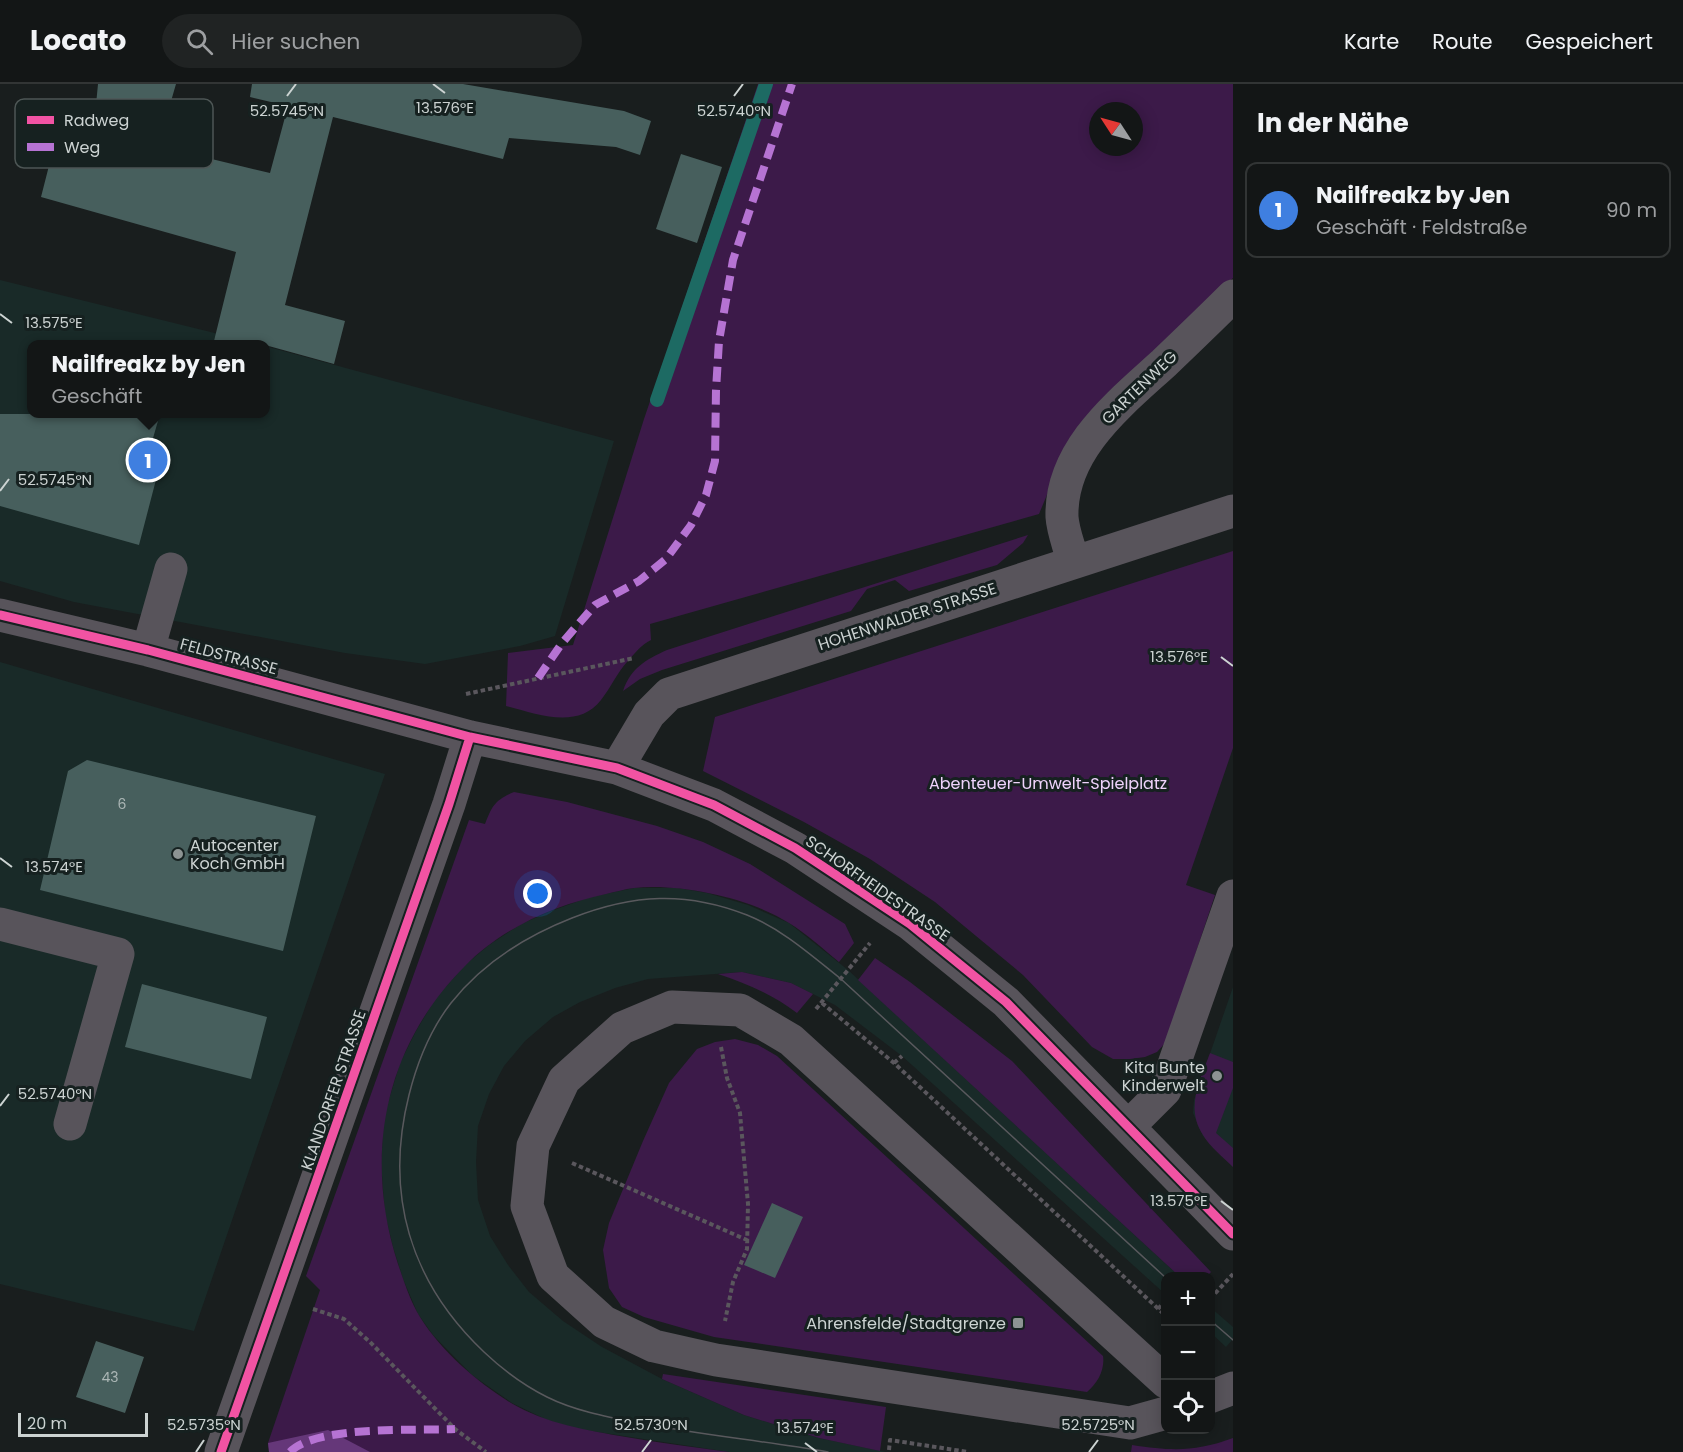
<!DOCTYPE html>
<html lang="de">
<head>
<meta charset="utf-8">
<style>
	body { margin:0; font-family:Poppins,sans-serif; background:#202323; color:#f1f3f6 }
	.controls { position:absolute; right:18px; bottom:18px; display:grid; overflow:hidden; border-radius:12px; box-shadow:0 3px 15px #0003 }
	.controls button { width:54px; height:54px; display:grid; place-items:center; padding:0; border:0; border-bottom:2px solid #323535; background:#131616; color:#f1f3f6; font:30px sans-serif }
	.compass { position:absolute; left:1089px; top:18px; width:54px; height:54px; border-radius:50%; background:#131616; box-shadow:0 3px 15px #0003; rotate:306deg }
	.scale { position:absolute; left:18px; bottom:15px; width:130px; box-sizing:border-box; padding-left:6px; border:3px solid #ccd3d2; border-top:0; font-size:16px; line-height:21px; white-space:nowrap; color:#ccd3d2; -webkit-text-stroke:4px #162120; paint-order:stroke }
	.you { position:absolute; left:538px; top:810px; width:21px; height:21px; margin:-15px; border:4px solid #fff; border-radius:50%; background:#1a73e8; box-shadow:0 0 0 9px #1a73e833 }
	.badge { display:grid; place-items:center; width:39px; height:39px; border-radius:50%; background:#8d9493; color:#fff; font-size:20px; font-weight:700 }
	.pin { position:absolute; translate:-50% -50%; border:3px solid #fff; box-shadow:0 2px 6px #0006 }
	.popup { position:absolute; left:27px; top:256px; width:243px; height:78px; box-sizing:border-box; display:grid; place-content:center; border-radius:12px; background:#131616; filter:drop-shadow(0 2px 4px #0005); font-size:20px; white-space:nowrap; color:#9d9fa1 }
	.popup b { font-size:22px; color:#f1f3f6 }
	.popup::after { content:''; position:absolute; left:50%; top:100%; margin-left:-12px; border:12px solid transparent; border-top-color:#131616 }
	.list { margin:0; padding:0; list-style:none }
	h2 { display:flex; justify-content:space-between; align-items:center; height:78px; margin:0; padding:0 24px; font-size:26px }
	h2 small { font-size:20px; font-weight:400; color:#9d9fa1 }
	.list li { display:grid; grid-template-columns:39px 1fr auto; gap:18px; align-items:center; box-sizing:border-box; height:96px; margin:0 12px 12px; padding:0 12px; border:2px solid #323535; border-radius:12px }
	.list b { display:block; font-size:22px; white-space:nowrap }
	.list p { margin:0; font-size:20px; white-space:nowrap; color:#9d9fa1 }
	.list em { font-size:20px; font-style:normal; color:#9d9fa1 }
	.icon { flex:none; width:33px; height:33px; fill:none; stroke:currentColor; stroke-width:2; stroke-linecap:round; stroke-linejoin:round }
	.map { position:relative; flex:none; width:1233px; height:1368px; overflow:hidden }
	header { display:flex; align-items:center; gap:36px; box-sizing:border-box; height:84px; padding:0 30px; background:#131616; border-bottom:2px solid #323535 }
	header strong { font-size:28px }
	nav { display:flex; gap:33px; margin-inline-start:auto; font-size:21px }
	.search { width:420px; height:54px; background:#202323; display:flex; align-items:center; gap:15px; box-sizing:border-box; padding:0 21px; border-radius:33px; color:#9d9fa1; font-size:22px }
	main { display:flex }
	aside { flex:1; background:#131616 }
	.map>svg:first-child { display:block }
	.built { fill:#192a28 }
	.green { fill:#3c1a49; fill-rule:evenodd }
	.forest { fill:#653779 }
	.lines { fill:none; stroke-linecap:round; stroke-linejoin:round }
	.stream { stroke:#1d6a63; stroke-width:14 }
	.building { fill:#475f5d }
	.path { stroke:#5a575d; stroke-width:4; stroke-dasharray:4.5 3; stroke-linecap:butt }
	.minor { stroke:#58545b; stroke-width:33 }
	.tram { stroke:#59595d; stroke-width:1.5 }
	.quiet { stroke:#b673d3; stroke-width:8; stroke-dasharray:15 8; stroke-linecap:butt }
	.cycleway-casing { stroke:#162120; stroke-width:13 }
	.cycleway { stroke:#f153a3; stroke-width:9 }
	.ticks { fill:none; stroke:#ccd3d2; stroke-width:2 }
	.poi-dot { fill:#8d9493; stroke:#162120; stroke-width:2 }
	.labels { text-anchor:middle; stroke-width:6; stroke-linejoin:round; paint-order:stroke }
	.number-label { font-size:14px; fill:#abb6b5 }
	.street-label { font-size:16px; fill:#ccd3d2; stroke:#162120 }
	.park-label { font-size:16px; fill:#efd3fc; stroke:#162120 }
	.poi-label { font-size:16px; fill:#ccd3d2; stroke:#162120; text-anchor:end }
	.key { fill:#162120; stroke:#4d5655; stroke-width:1.5 }
	.key-label { font-size:16px; fill:#ccd3d2 }
	.ticks-label { font-size:15px; text-anchor:middle; fill:#ccd3d2; stroke:#162120; stroke-width:6; stroke-linejoin:round; paint-order:stroke }
</style>
</head>
<body>
<header>
<strong>Locato</strong>
<div class="search"><svg class="icon" aria-label="search" viewBox="0 0 24 24"><circle cx="10" cy="10" r="6"/><path d="M15 15l6 6"/></svg>Hier suchen</div>
<nav><a>Karte</a><a>Route</a><a>Gespeichert</a></nav>
</header>
<main>
<div class="map">
<svg width="1233" height="1368" viewBox="0 0 1233 1368">
	<rect width="100%" height="100%" fill="#191e1e"/>
	<path class="built" d="M 0,196 L 259,260 L 31,260 L 31,330 L 265,330 L 265,262 L 614,357 L 555,552 L 520,562 L 425,580 L 345,569 L 74,518 L 0,497 Z
		M 0,578 L 385,690 L 194,1247 L 0,1200 Z
		M 634,804 L 678,804 L 707,809 L 748,821 L 789,839 L 848,886 L 1179,1192 L 1166,1192 L 1165,1210 L 902,972 L 835,921 L 791,899 L 742,888 L 648,895 L 615,904 L 580,918 L 553,933 L 525,957 L 504,982 L 489,1010 L 478,1042 L 476,1078 L 478,1116 L 490,1152 L 508,1181 L 529,1208 L 563,1237 L 602,1263 L 662,1295 L 744,1331 L 819,1354 L 886,1368 L 729,1368 L 571,1344 L 545,1335 L 512,1319 L 472,1291 L 433,1251 L 418,1230 L 403,1195 L 393,1163 L 385,1130 L 381,1080 L 384,1032 L 400,979 L 416,947 L 435,915 L 465,881 L 489,861 L 521,840 L 551,827 L 590,813 Z
		M 1233,903 L 1233,1083 L 1203,1052 L 1193,1029 L 1194,1016 Z
		M 1210,1223 L 1233,1243 L 1233,1255 L 1226,1263 L 1211,1249 Z"/>
	<path class="green" d="M 758,0 L 1233,0 L 1233,194 L 1138,286 L 1061,377 L 1039,430 L 650,540 L 651,556 C 641,561 635,569 627,578 C 617,589 611,603 601,616 C 578,646 537,630 506,622 L 508,569 L 573,561 L 644,335 ZM 1098,27 L 1134,27 L 1134,63 L 1098,63 Z
		M 1028,451 L 1023,459 L 997,481 L 909,507 L 895,496 L 867,505 L 851,527 L 662,586 L 640,595 L 623,607 C 631,584 645,576 667,566 Z
		M 1233,467 L 1233,664 L 1186,801 L 1215,811 L 1166,958 L 1157,968 L 1145,973 L 1130,975 L 1113,975 L 1092,963 L 1023,891 L 935,818 L 870,775 L 804,738 L 703,687 L 715,633 Z
		M 514,708 L 567,718 L 657,742 L 703,758 L 750,780 L 845,840 L 854,859 L 839,878 C 823,865 807,850 789,839 C 750,814 680,799 634,804 C 625,805 615,808 606,810 C 555,821 502,844 465,882 C 384,963 363,1072 398,1180 C 404,1197 410,1217 420,1233 C 441,1267 477,1298 511,1319 C 547,1340 586,1346 626,1353 C 660,1359 695,1363 729,1368 L 269,1368 L 268,1359 L 320,1206 L 306,1192 L 469,736 L 485,740 C 492,722 495,716 514,708 Z
		M 875,874 L 910,898 L 1012,977 L 1211,1188 L 1207,1192 L 1179,1192 L 858,896 Z
		M 742,888 L 791,899 L 813,910 L 797,929 C 773,911 746,899 718,890 Z
		M 735,955 L 758,961 L 777,972 L 1103,1272 C 1105,1285 1098,1299 1087,1308 L 714,1253 L 644,1233 L 622,1223 L 609,1204 L 603,1166 L 609,1139 L 643,1057 L 669,999 L 697,965 L 715,958 Z
		M 1210,969 L 1233,978 L 1233,1004 L 1216,1049 L 1233,1064 L 1233,1083 C 1223,1073 1210,1063 1203,1051 C 1185,1024 1200,996 1210,969 Z
		M 663,1290 L 886,1323 L 880,1367 L 819,1354 L 744,1331 L 662,1295 Z
		M 1233,1354 L 1233,1368 L 1131,1368 L 1132,1361 C 1172,1367 1195,1368 1233,1354 Z"/>
	<path class="forest" d="M 328,1346 L 370,1368 L 269,1368 L 268,1359 Z"/>
	<g class="lines">
		<path class="stream" d="M 657,316 L 766,0"/>
	</g>
	<path class="building" d="M 98,0 L 176,0 L 158,62 L 270,89 L 288,22 L 250,13 L 252,0 L 463,0 L 624,27 L 651,37 L 640,71 L 616,63 L 509,54 L 503,75 L 333,33 L 285,221 L 345,237 L 334,280 L 265,261 L 213,261 L 236,168 L 41,113 L 64,23 L 95,31 Z
		M 681,70 L 722,83 L 697,159 L 656,145 Z
		M 0,330 L 160,330 L 151,361 L 164,365 L 139,461 L 0,422 Z
		M 87,676 L 316,732 L 283,867 L 40,806 L 68,687 Z
		M 142,900 L 267,933 L 251,995 L 125,963 Z
		M 772,1119 L 803,1133 L 775,1194 L 744,1181 Z
		M 96,1257 L 144,1273 L 125,1329 L 76,1313 Z"/>
	<g class="lines">
		<path class="path" d="M 466,610 L 634,574
			M 822,919 L 894,979 L 1166,1232
			M 816,925 L 870,859
			M 721,963 L 727,994 L 740,1029 L 748,1120 L 747,1165 L 733,1198 L 725,1237
			M 894,979 L 902,972
			M 572,1079 L 747,1156
			M 1210,1215 L 1233,1190
			M 313,1225 L 344,1235 L 370,1258 L 455,1345 L 486,1368
			M 1158,1225 L 1166,1216
			M 889,1366 L 890,1356 L 968,1368"/>
		<path class="minor" d="M 1073,478 C 1070,464 1063,448 1062,433 C 1060,366 1119,320 1164,279 C 1187,257 1210,235 1233,212
			M 0,531 L 148,566 L 470,653 L 617,684 L 714,721 L 795,764 L 910,840 L 1006,918 L 1233,1150
			M 148,566 L 171,485
			M 617,684 L 649,630 L 669,610 L 1233,427
			M 0,840 L 118,870 L 70,1040
			M 1129,1042 L 1165,1006 L 1233,812
			M 1166,1298 L 791,956 L 740,926 L 672,923 L 622,944 L 564,996 L 533,1062 L 527,1122 L 553,1192 L 604,1238 L 654,1262 L 716,1276 L 1130,1339 L 1166,1329
			M 1210,1313 L 1233,1304
			M 221,1368 L 449,720 L 470,653"/>
		<path class="tram" d="M 1210,1236 L 1233,1256
			M 828,1368 C 765,1357 702,1351 639,1339 C 608,1333 575,1327 547,1313 C 523,1301 503,1286 484,1268 C 410,1198 384,1110 409,1011 C 417,979 430,946 451,919 C 482,880 526,852 572,834 C 633,810 686,807 747,831 C 782,845 812,872 841,895 L 1166,1194"/>
		<path class="quiet" d="M 538,594 L 562,559 L 595,521 L 639,497 L 666,475 L 691,441 L 706,411 L 715,377 L 716,306 L 719,257 L 733,176 L 792,0
			M 290,1368 C 316,1341 415,1347 455,1345"/>
		<defs>
			<path id="cycleway" d="M 0,531 L 148,566 L 470,653 L 617,684 L 714,721 L 795,764 L 910,840 L 1006,918 L 1233,1150
				M 221,1368 L 449,720 L 470,653"/>
		</defs>
		<use href="#cycleway" class="cycleway-casing"/>
		<use href="#cycleway" class="cycleway"/>
	</g>
	<path class="ticks" d="M 433,0 L 445,9M 287,12 L 296,0M 734,12 L 743,0M 0,230 L 12,239M 0,407 L 9,395M 1221,573 L 1233,582M 0,774 L 12,783M 0,1022 L 9,1010M 1221,1117 L 1233,1126M 805,1359 L 817,1368M 196,1368 L 204,1356M 642,1368 L 651,1356M 1089,1368 L 1098,1356"/>
	<g class="poi-dot">
		<circle cx="178" cy="770" r="6"/>
		<circle cx="1217" cy="992" r="6"/>
		<rect x="1012" y="1233" width="12" height="12" rx="3"/>
	</g>
	<g class="labels">
		<g class="number-label">
			<text x="122" y="725">6</text>
			<text x="110" y="1298">43</text>
		</g>
		<g class="street-label">
			<text transform="translate(1139 303) rotate(-44)" y="6">GARTENWEG</text>
			<text transform="translate(907 532) rotate(-18)" y="6">HOHENWALDER STRASSE</text>
			<text transform="translate(229 572) rotate(15)" y="6">FELDSTRASSE</text>
			<text transform="translate(878 804) rotate(35)" y="6">SCHORFHEIDESTRASSE</text>
			<text transform="translate(333 1006) rotate(-71)" y="6">KLANDORFER STRASSE</text>
		</g>
		<g class="park-label">
			<text x="1048" y="705">Abenteuer-Umwelt-Spielplatz</text>
		</g>
		<g class="poi-label">
			<text x="190" y="767" text-anchor="start">Autocenter<tspan x="190" dy="18">Koch GmbH</tspan></text>
			<text x="1205" y="989">Kita Bunte<tspan x="1205" dy="18">Kinderwelt</tspan></text>
			<text x="1006" y="1245">Ahrensfelde/Stadtgrenze</text>
		</g>
	</g>
	<rect x="15" y="15" width="198" height="69" rx="9" class="key"/>
	<rect x="27" y="32" width="27" height="8" fill="#f153a3"/>
	<rect x="27" y="59" width="27" height="8" fill="#b673d3"/>
	<g class="key-label">
		<text x="64" y="42">Radweg</text>
		<text x="64" y="69">Weg</text>
	</g>
	<g class="ticks-label">
		<text x="445" y="29">13.576°E</text>
		<text x="287" y="32">52.5745°N</text>
		<text x="734" y="32">52.5740°N</text>
		<text x="54" y="244">13.575°E</text>
		<text x="55" y="401">52.5745°N</text>
		<text x="1179" y="578">13.576°E</text>
		<text x="54" y="788">13.574°E</text>
		<text x="55" y="1015">52.5740°N</text>
		<text x="1179" y="1122">13.575°E</text>
		<text x="204" y="1346">52.5735°N</text>
		<text x="651" y="1346">52.5730°N</text>
		<text x="1098" y="1346">52.5725°N</text>
		<text x="805" y="1349">13.574°E</text>
	</g>
</svg>
<div class="controls">
<button>+</button>
<button>−</button>
<button><svg class="icon" aria-label="locate" viewBox="0 0 24 24"><circle cx="12" cy="12" r="6"/><path d="M12 2v4M12 18v4M2 12h4M18 12h4"/></svg></button>
</div>
<svg class="compass" viewBox="-18 -18 36 36"><path d="M0-13l5 13h-10z" fill="#e53935"/><path d="M0 13l5-13h-10z" fill="#9d9fa1"/></svg>
<div class="scale">20 m</div>
<div class="you"></div>
<div class="pin badge" style="left:148px;top:376px;background:#3f7fe0">1</div>
<div class="popup"><b>Nailfreakz by Jen</b>Geschäft</div>
</div>
<aside>
<h2>In der Nähe<small></small></h2>
<ul class="list">
<li><span class="badge" style="background:#3f7fe0">1</span><div><b>Nailfreakz by Jen</b><p>Geschäft · Feldstraße</p></div><em>90 m</em></li>
</ul>
</aside>
</main>
</body>
</html>
